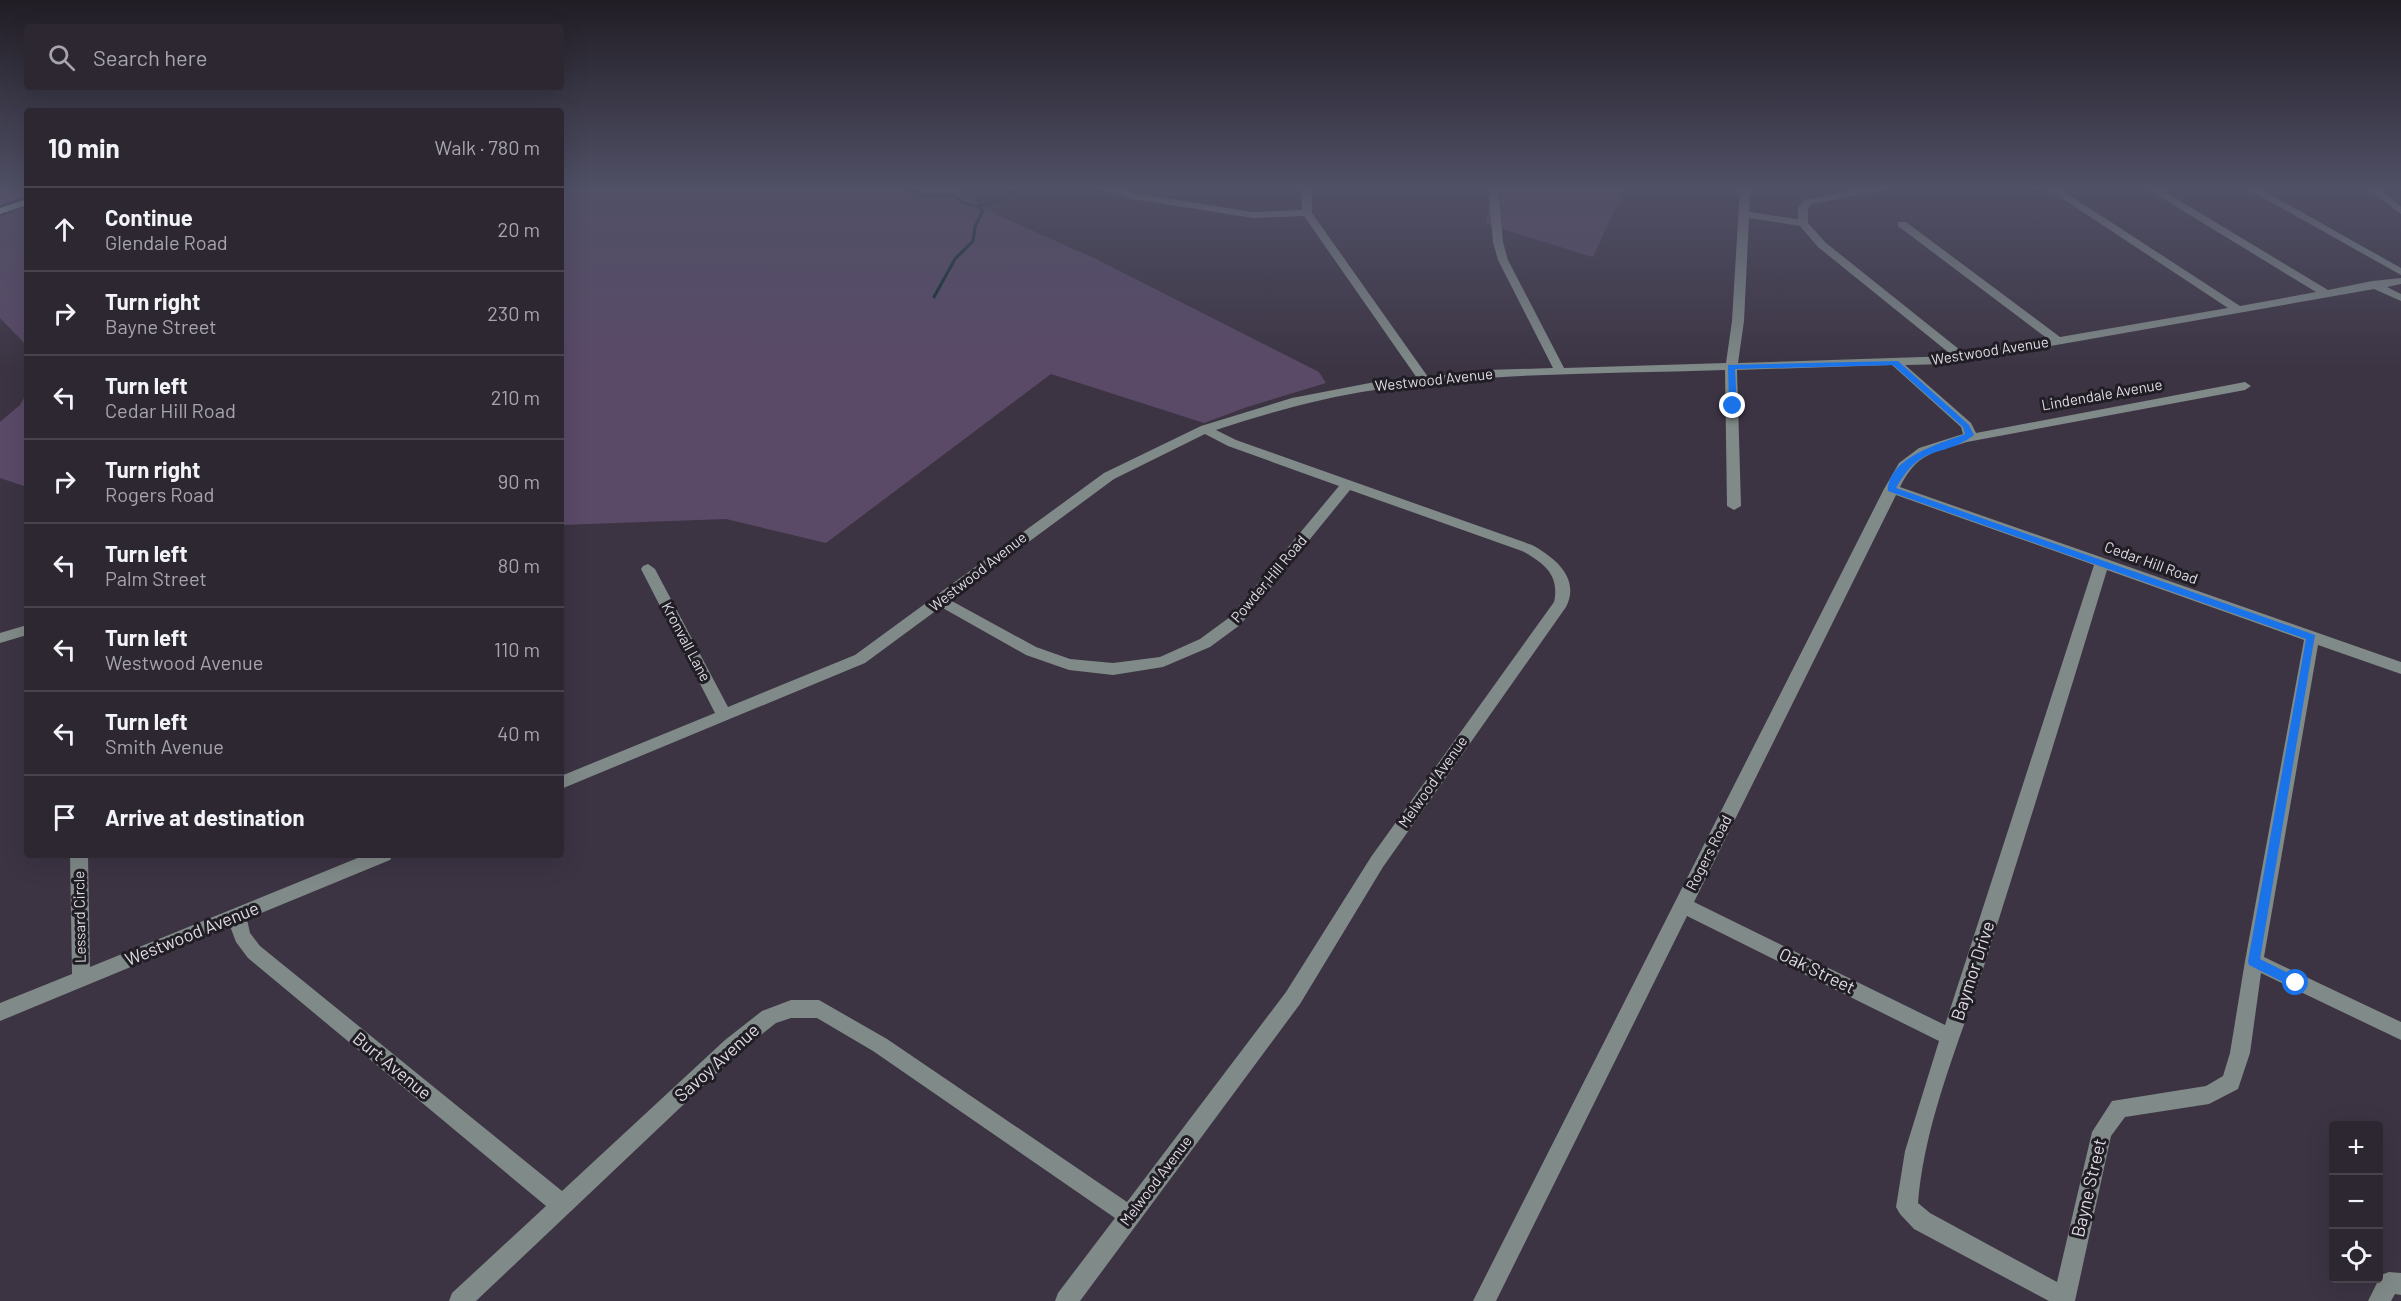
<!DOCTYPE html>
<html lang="en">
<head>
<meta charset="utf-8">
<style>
	body { margin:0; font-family:Barlow,sans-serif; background:#39333e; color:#f1f3f6 }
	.controls { position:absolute; right:18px; bottom:18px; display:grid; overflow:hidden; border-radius:6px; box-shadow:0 6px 24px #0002 }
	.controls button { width:54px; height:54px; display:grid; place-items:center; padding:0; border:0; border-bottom:2px solid #48444d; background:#2d2732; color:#f1f3f6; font:30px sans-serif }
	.stop { position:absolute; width:18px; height:18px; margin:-14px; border:4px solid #1a73e8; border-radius:50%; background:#fff }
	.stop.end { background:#1a73e8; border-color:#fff; box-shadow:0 2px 6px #0008 }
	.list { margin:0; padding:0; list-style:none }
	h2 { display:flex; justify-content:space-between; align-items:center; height:78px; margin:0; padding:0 24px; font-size:26px }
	h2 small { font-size:20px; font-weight:400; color:#a7a5ac }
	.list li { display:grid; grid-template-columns:39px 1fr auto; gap:18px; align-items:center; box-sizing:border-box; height:84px; padding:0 24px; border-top:2px solid #48444d }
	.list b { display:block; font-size:22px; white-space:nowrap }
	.list p { margin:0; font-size:20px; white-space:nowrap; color:#a7a5ac }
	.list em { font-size:20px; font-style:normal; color:#a7a5ac }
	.icon { flex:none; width:33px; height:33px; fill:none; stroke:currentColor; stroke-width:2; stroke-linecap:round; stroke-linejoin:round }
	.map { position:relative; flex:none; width:2401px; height:1301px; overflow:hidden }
	.search { position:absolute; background:#2d2732; box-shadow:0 6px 24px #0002; left:24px; top:24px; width:540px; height:66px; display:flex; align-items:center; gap:15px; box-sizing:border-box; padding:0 21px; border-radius:6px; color:#a7a5ac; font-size:22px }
	.panel { position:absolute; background:#2d2732; box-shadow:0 6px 24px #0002; left:24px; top:108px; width:540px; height:750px; border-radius:6px }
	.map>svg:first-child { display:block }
	.green { fill:#5a4a68 }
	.forest { fill:#7c6591 }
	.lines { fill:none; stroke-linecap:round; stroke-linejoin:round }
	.stream { stroke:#062c25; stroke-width:3 }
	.minor { fill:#808a88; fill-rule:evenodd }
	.major { fill:#c8dcd7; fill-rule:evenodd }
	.route { fill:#1a73e8 }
	.labels { text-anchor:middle; stroke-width:6; stroke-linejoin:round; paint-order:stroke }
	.street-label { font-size:15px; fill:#dfdbe4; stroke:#211d24 }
	.near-street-label { font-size:18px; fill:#dfdbe4; stroke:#211d24 }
</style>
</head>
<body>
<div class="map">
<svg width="2401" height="1301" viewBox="0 0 2401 1301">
	<rect width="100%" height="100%" fill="#3c3443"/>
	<path class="green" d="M 561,187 L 950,187 L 1004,218 L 1094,258 L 1319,372 L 1326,383 L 1247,407 L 1204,423 L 1051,374 L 826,543 L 726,519 L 561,525 Z
		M 1492,187 L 1625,187 L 1593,257 L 1486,224 Z
		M 27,206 L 27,346 L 0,318 L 0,217 Z
		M 27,393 L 27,487 L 0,478 L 0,422 L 20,405 Z"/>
	<path class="forest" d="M 0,187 L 27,187 L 27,196 L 0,205 Z"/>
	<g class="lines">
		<path class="stream" d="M 905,187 L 924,196 L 954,196 C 975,215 1000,202 1020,187
			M 934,297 L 955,259 L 973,241 L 975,227 L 983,210 L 977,206"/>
		<path class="minor" d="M 1096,187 L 1113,187 L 1133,193 L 1253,212 L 1302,210 L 1302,187 L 1312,187 L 1312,213 L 1428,377 L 1487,370 L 1553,368 L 1498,260 L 1493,242 L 1488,187 L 1498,187 L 1503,242 L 1508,260 L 1564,368 L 1726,363 L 1732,321 L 1740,187 L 1750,187 L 1749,212 L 1798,219 L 1798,208 L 1804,200 L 1875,187 L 1899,187 L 1811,204 L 1808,208 L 1808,223 L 1826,243 L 1965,354 L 2048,339 L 1898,226 L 1898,222 L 1906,222 L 2060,337 L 2228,308 L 2045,187 L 2057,187 L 2240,306 L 2316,292 L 2144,187 L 2157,187 L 2328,290 L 2372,281 L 2401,278 L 2401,284 L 2387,287 L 2401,294 L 2401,301 L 2374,289 L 1948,364 L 1905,365 L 1971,423 L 1976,433 L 2245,382 L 2251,386 L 2245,390 L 1967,442 C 1932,453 1917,453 1900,487 L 2401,662 L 2401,674 L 2318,645 L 2264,957 L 2401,1022 L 2401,1040 L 2261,973 L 2250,1053 L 2238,1089 L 2209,1104 L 2125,1117 L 2111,1136 L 2075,1301 L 2049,1301 L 1914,1229 L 1900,1214 L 1896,1207 L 1905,1151 L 1939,1041 L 1687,916 L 1496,1301 L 1473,1301 L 1884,489 L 1899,463 L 1919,448 L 1963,434 L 1961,427 L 1892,365 L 1737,370 L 1741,506 L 1734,510 L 1727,506 L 1725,370 C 1609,374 1490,372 1375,390 C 1320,398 1268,413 1216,430 L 1236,440 L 1532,545 C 1554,557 1581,578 1566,607 L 1383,867 L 1300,1004 L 1080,1301 L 1055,1301 L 1058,1293 L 1115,1218 L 873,1051 L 817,1018 L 791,1018 L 776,1023 L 739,1052 L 476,1301 L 449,1301 L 452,1293 L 546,1206 L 248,958 L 236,942 L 230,926 L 0,1021 L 0,1003 L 72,974 L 70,855 L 88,855 L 90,967 L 365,855 L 393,855 L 390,860 L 247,919 L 250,933 L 260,946 L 562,1191 L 725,1040 L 762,1011 L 791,1000 L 819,1000 L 887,1039 L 1127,1202 L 1286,992 L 1371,857 L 1554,602 C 1560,575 1544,563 1522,551 L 1350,490 L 1240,625 L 1210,647 L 1163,667 L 1113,675 L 1069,670 L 1026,655 L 941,607 L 865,663 L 561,789 L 561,776 L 715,713 L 641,569 L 643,566 L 648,564 L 655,569 L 728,707 L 855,655 L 1104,473 L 1201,426 L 1292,398 L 1375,382 L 1417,378 L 1304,216 L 1253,218 L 1132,199 ZM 1749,218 L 1800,226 L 1818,247 L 1953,356 L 1738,363 L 1744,321 ZM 1205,434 L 1228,446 L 1339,486 L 1230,617 L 1200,639 L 1160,657 L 1113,663 L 1070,659 L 1036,647 L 950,600 L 1114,479 ZM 1896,495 L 2094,565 L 1945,1025 L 1694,902 ZM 2107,570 L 2304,640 L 2245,961 L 2230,1053 L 2223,1076 L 2206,1086 L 2112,1101 L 2092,1132 L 2057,1282 L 1930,1213 L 1918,1203 C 1925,1120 1959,1044 1984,966 C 2026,834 2067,702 2107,570 Z
			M 2244,187 L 2257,187 L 2401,268 L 2401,275 Z
			M 2365,187 L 2377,187 L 2401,206 L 2401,214 Z
			M 27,625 L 27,635 L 0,643 L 0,633 Z
			M 2389,1272 L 2401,1273 L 2401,1295 L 2395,1294 L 2391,1301 L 2368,1301 L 2381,1275 Z"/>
		<path class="major" d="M 27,199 L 27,205 L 0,214 L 0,208 Z"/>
	</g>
	<linearGradient id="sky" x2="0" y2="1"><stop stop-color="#211d25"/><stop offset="0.51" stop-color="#505066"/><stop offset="1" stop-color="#505066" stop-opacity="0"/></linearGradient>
	<rect width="2401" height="369" fill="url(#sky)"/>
	<path class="route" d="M 1898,361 L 1969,425 L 1974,435 C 1940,460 1923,441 1896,488 L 2315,635 L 2260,959 L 2300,979 L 2300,986 L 2291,986 L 2249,965 L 2248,961 L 2306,639 L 1888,491 C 1888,457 1940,444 1965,434 L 1963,427 L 1893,365 L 1735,369 L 1737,406 L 1733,409 L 1729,406 L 1728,365 Z"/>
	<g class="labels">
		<g class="street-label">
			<text transform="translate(1990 351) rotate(-9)" y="5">Westwood Avenue</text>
			<text transform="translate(1434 380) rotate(-6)" y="5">Westwood Avenue</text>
			<text transform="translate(2102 395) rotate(-10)" y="5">Lindendale Avenue</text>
			<text transform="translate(2151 563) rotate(20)" y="5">Cedar Hill Road</text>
			<text transform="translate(978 572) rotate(-38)" y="5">Westwood Avenue</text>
			<text transform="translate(1269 579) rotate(-50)" y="5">Powder Hill Road</text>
			<text transform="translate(686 642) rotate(62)" y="5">Kronvall Lane</text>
			<text transform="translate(1433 782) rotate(-55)" y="5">Melwood Avenue</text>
			<text transform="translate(1709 853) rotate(-63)" y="5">Rogers Road</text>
			<text transform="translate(80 917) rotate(-91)" y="5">Lessard Circle</text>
			<text transform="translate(1156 1181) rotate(-53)" y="5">Melwood Avenue</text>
		</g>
		<g class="near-street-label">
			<text transform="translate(192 934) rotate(-22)" y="6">Westwood Avenue</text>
			<text transform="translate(1817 971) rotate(26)" y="6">Oak Street</text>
			<text transform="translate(1973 971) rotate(-72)" y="6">Baymor Drive</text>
			<text transform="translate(717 1063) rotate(-42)" y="6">Savoy Avenue</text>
			<text transform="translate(392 1066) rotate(39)" y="6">Burt Avenue</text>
			<text transform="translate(2089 1188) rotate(-77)" y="6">Bayne Street</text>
		</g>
	</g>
</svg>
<div class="controls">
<button>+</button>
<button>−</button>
<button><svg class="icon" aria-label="locate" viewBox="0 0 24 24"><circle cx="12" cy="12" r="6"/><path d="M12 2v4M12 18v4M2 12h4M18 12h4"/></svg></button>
</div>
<div class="stop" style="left:2296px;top:983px"></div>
<div class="stop end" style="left:1733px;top:406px"></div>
<div class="search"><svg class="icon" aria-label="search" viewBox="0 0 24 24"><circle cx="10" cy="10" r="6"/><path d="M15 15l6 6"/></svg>Search here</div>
<section class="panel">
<h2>10 min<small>Walk · 780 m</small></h2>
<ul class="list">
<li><svg class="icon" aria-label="ahead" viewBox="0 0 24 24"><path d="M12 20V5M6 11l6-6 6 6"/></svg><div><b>Continue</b><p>Glendale Road</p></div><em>20 m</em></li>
<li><svg class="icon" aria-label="right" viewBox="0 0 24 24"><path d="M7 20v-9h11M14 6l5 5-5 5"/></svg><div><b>Turn right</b><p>Bayne Street</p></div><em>230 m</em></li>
<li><svg class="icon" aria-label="left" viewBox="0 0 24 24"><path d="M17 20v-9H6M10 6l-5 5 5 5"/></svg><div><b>Turn left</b><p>Cedar Hill Road</p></div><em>210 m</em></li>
<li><svg class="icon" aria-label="right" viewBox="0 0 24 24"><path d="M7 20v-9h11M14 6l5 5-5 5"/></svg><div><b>Turn right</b><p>Rogers Road</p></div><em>90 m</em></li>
<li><svg class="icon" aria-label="left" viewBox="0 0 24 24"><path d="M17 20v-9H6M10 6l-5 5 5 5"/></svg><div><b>Turn left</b><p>Palm Street</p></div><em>80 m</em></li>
<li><svg class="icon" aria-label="left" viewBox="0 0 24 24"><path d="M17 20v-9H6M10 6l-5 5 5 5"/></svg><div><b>Turn left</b><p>Westwood Avenue</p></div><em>110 m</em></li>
<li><svg class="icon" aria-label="left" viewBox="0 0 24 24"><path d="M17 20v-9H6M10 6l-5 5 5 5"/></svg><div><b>Turn left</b><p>Smith Avenue</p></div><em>40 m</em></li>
<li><svg class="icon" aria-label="arrive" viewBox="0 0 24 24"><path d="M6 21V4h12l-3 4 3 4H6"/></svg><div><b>Arrive at destination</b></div></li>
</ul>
</section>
</div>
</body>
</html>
